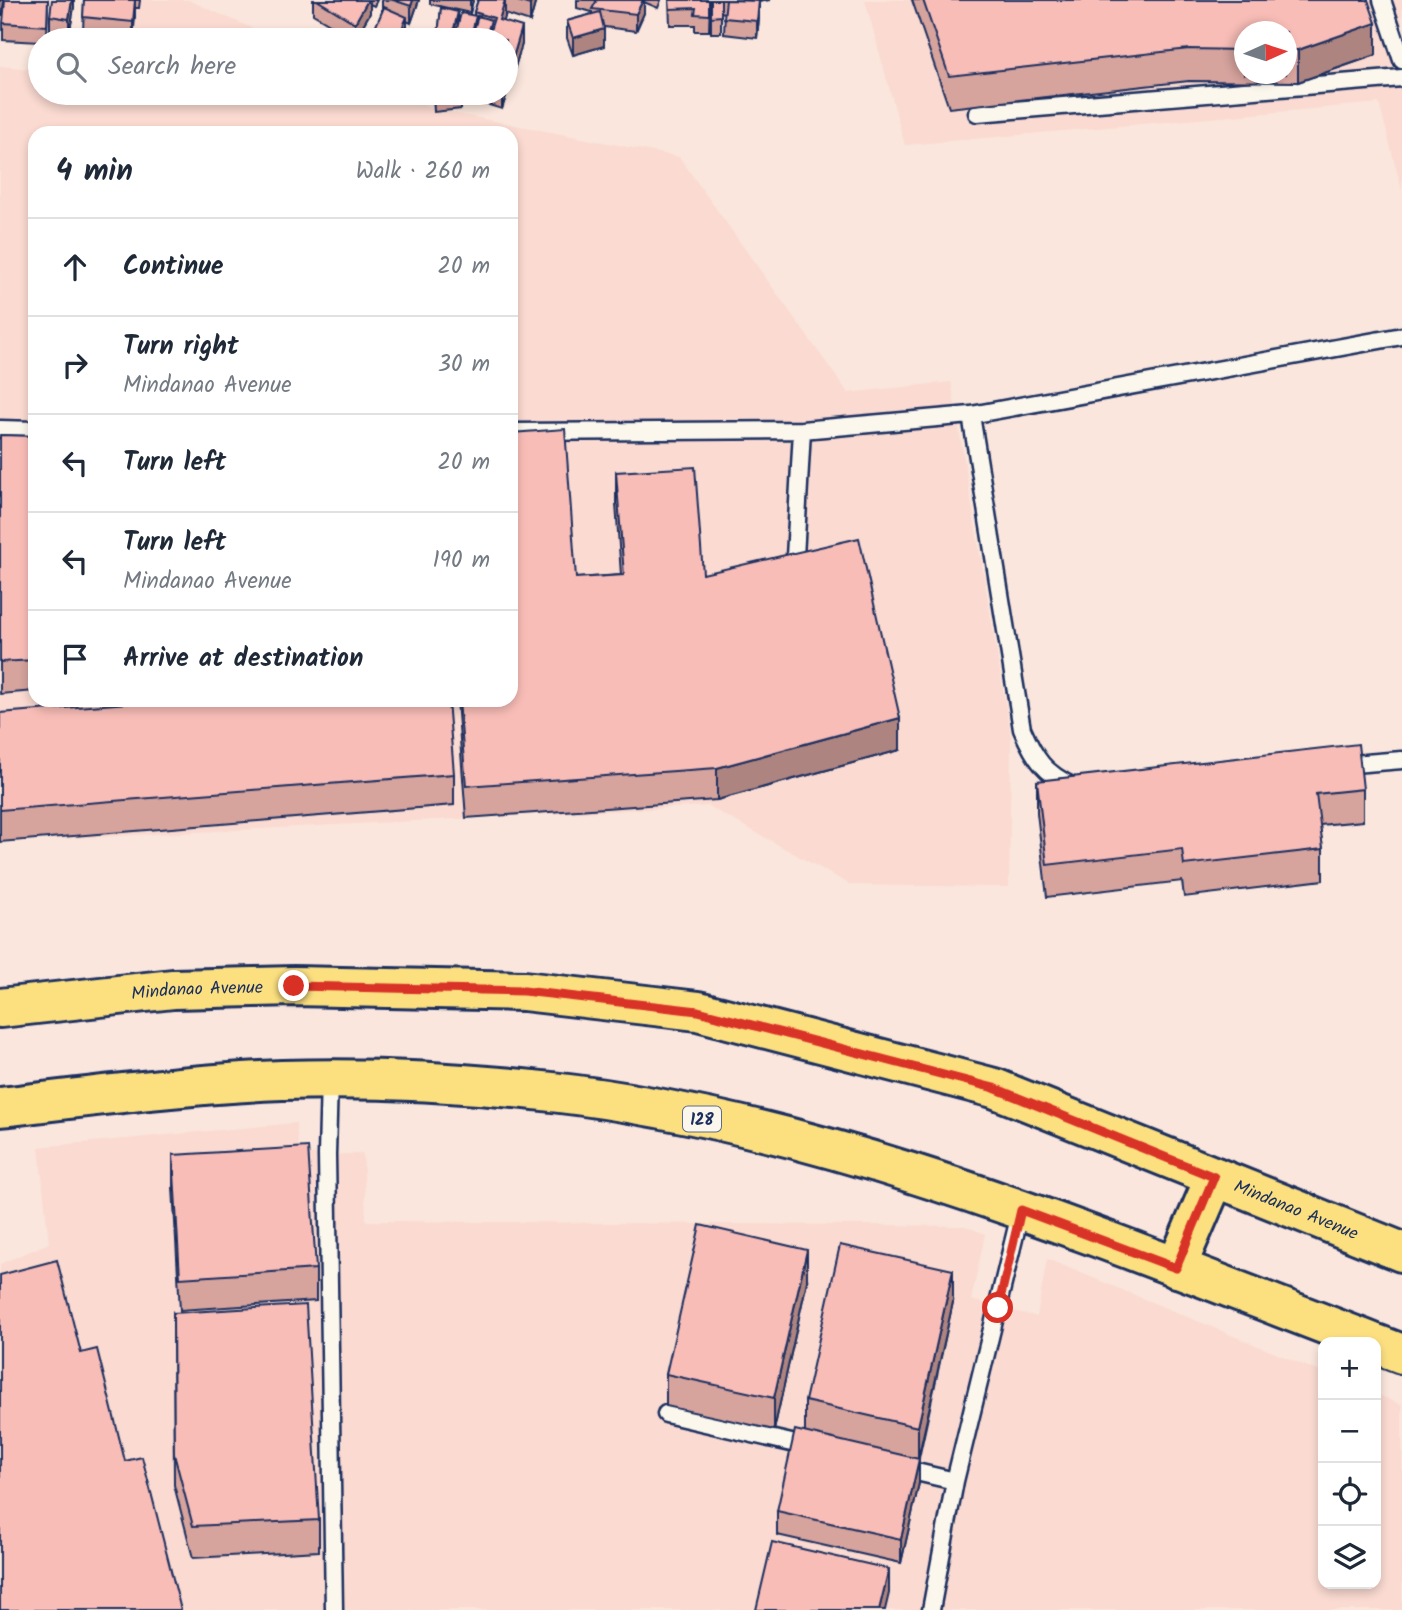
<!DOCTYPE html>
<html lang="en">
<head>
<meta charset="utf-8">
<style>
	body { margin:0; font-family:Kalam,sans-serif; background:#f6f6f7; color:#1f2937 }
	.controls { position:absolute; right:21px; bottom:21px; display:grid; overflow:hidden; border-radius:14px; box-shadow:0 4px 10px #0003 }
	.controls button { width:63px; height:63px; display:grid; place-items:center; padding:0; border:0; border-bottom:2px solid #e0e1e3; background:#fff; color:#1f2937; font:35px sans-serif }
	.compass { position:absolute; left:1234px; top:21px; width:63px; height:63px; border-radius:50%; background:#fff; box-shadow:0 4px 10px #0003; rotate:87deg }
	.stop { position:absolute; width:21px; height:21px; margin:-16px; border:5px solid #d93025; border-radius:50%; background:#fff }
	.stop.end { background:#d93025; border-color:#fff; box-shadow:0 2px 7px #0008 }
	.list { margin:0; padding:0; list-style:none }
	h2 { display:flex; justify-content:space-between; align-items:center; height:91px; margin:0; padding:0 28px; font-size:30px }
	h2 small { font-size:23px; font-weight:400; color:#747a83 }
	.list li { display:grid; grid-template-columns:46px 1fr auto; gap:21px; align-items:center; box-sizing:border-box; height:98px; padding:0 28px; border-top:2px solid #e0e1e3 }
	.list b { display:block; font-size:26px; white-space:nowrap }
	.list p { margin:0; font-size:23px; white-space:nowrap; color:#747a83 }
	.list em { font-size:23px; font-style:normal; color:#747a83 }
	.icon { flex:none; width:38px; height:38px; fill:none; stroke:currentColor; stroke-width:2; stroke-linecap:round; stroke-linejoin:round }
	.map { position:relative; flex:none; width:1402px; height:1610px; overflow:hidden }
	.search { position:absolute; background:#fff; box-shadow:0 4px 10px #0003; left:28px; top:28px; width:490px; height:77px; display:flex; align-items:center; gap:18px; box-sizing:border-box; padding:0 24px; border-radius:38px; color:#747a83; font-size:26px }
	.panel { position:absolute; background:#fff; box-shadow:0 4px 10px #0003; left:28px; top:126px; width:490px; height:581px; border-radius:21px }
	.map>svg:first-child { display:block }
	.built { fill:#fadad1; fill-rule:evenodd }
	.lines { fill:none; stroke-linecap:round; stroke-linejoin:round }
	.lane-casing { stroke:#1b2f5e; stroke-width:21 }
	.primary-casing { stroke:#1b2f5e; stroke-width:44 }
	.lane { stroke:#fbf7ec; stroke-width:16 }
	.primary { stroke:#fce080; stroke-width:38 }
	.wall { fill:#d6a39d; stroke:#1b2f5e; stroke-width:2; fill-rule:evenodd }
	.shaded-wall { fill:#ae8480; stroke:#1b2f5e; stroke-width:2 }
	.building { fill:#f9bdb7; stroke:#1b2f5e; stroke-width:2 }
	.route { stroke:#d93025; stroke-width:9 }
	.labels { text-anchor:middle; stroke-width:5; stroke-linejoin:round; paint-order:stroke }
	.shield { fill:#fbf7ec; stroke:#5e6b89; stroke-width:2 }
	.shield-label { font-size:16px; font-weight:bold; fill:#1b2f5e }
	.street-label { font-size:18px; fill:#1b2f5e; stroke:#fbf7ec }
</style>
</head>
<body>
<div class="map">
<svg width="1402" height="1610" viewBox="0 0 1402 1610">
	<rect width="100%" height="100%" fill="#fae6dc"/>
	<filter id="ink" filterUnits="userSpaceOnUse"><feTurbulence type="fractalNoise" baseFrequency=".0143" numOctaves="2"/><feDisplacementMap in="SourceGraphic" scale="14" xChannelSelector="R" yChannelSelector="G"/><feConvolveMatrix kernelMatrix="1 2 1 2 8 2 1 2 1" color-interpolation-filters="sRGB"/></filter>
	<g filter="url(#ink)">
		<path class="built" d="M 140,0 L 188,0 L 279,40 L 124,40 Z
			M 865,0 L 1402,0 L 1402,190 L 1379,103 L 905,145 ZM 1244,32 L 1286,32 L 1286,74 L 1244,74 Z
			M 0,66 L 40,70 L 40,93 L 397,93 L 437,110 L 679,157 L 848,393 L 951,382 L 1011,737 L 1009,887 L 851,885 L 708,806 L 0,842 ZM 35,133 L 511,133 L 511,700 L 35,700 Z
			M 296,1123 L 299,1155 L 363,1154 L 366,1221 L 965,1226 L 985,1234 L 971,1300 L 1037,1317 L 1047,1259 L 1323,1373 L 1323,1584 L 1376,1584 L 1376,1394 L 1402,1405 L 1402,1610 L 0,1610 L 0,1264 L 49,1243 L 39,1147 Z"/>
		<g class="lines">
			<defs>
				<path id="lane" d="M 1382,0 L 1402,60
					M 977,113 L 1402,78
					M 971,415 L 1022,729 C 1035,759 1044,773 1074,787
					M 0,429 L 35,430
					M 511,432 L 802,430 L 971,415 L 1402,336
					M 795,557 L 802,430
					M 1341,765 L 1402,760
					M 329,1079 L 327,1155 L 334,1610
					M 666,1414 L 813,1448
					M 899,1468 L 955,1481
					M 931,1610 L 955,1481 L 1021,1210"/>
				<g id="primary">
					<path id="s1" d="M 0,1008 L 173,989 L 294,986 L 524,991 L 698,1011 L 994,1088 L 1402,1252"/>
					<path d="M 0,1107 C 94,1096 188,1084 282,1080 C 372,1077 463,1082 552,1092 C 834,1124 1107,1242 1371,1342"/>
					<path d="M 1176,1268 L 1215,1177"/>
					<path d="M 1376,1344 L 1402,1354"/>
				</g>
			</defs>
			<use href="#lane" class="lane-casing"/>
			<use href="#primary" class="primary-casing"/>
			<use href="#lane" class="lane"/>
			<use href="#primary" class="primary"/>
		</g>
		<path class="wall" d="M 0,0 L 4,0 L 2,15 L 0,15 Z
			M 48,0 L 47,40 L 40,40 L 40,42 L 3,40 L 3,23 Z
			M 74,0 L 74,7 L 69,36 L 50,32 L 50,16 Z
			M 84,0 L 140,0 L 139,8 L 135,8 L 133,39 L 83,34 Z
			M 313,0 L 377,0 L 374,6 L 370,4 L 370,13 L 355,39 L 313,14 Z
			M 382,0 L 419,0 L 411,23 L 407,21 L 407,34 L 404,40 L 370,40 L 382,13 Z
			M 430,0 L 473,0 L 470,13 L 430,4 Z
			M 478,0 L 536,0 L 530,22 L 505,14 L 503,22 L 522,44 L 502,109 L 463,97 L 463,93 L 506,93 L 506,40 L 427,40 L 438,37 L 441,8 L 458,24 L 474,16 L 474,12 Z
			M 577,0 L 661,0 L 658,8 L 644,2 L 644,13 L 636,31 L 604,27 L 604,46 L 573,55 L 567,38 L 567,21 L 592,14 L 592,12 L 577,8 Z
			M 669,0 L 710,0 L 709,31 L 695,31 L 695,25 L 670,25 Z
			M 711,0 L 770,0 L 759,2 L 759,18 L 757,38 L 724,34 L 725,13 L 721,12 L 721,33 L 711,33 Z
			M 912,0 L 1368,0 L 1376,55 L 1298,82 L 1189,81 L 949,108 ZM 1244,32 L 1286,32 L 1286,74 L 1244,74 Z
			M 433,93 L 461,93 L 461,109 L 434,112 Z
			M 0,435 L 35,436 L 35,691 L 0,694 Z
			M 616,472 L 703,574 L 900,750 L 717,800 L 466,818 L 457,700 L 511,700 L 576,578 L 621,575 L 616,504 Z
			M 0,713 L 454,774 L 454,805 L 0,842 Z
			M 1037,781 L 1363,789 L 1363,821 L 1320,825 L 1323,849 L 1323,880 L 1184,897 L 1182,881 L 1047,897 L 1037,813 Z
			M 173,1155 L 316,1269 L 316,1301 L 180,1310 L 173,1187 Z
			M 807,1281 L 774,1430 L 666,1406 L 666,1374 Z
			M 953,1302 L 919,1458 L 919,1483 L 901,1563 L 777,1535 L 777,1511 L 805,1433 L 805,1401 Z
			M 173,1313 L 319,1520 L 319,1551 L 193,1558 L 174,1485 Z"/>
		<path class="shaded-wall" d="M 72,0 L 74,0 L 74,7 L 69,36 L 69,19 Z
			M 135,0 L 135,17 L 133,39 L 133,22 Z
			M 368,0 L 370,0 L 370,13 L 355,39 L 355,23 Z
			M 413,0 L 419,0 L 411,23 L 411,6 Z
			M 470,0 L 473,0 L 470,13 Z
			M 505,0 L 505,17 L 499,37 L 499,20 Z
			M 531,0 L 536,0 L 530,22 L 530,5 Z
			M 643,0 L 644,0 L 644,13 L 636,31 L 636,14 Z
			M 759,1 L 759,18 L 757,38 L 757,21 Z
			M 458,12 L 458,28 L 454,40 L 452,40 Z
			M 407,17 L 407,34 L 404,40 L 397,40 Z
			M 1376,23 L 1376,55 L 1298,82 L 1298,50 Z
			M 522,27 L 522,44 L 502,109 L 502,93 L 506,93 L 506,81 Z
			M 604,29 L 604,46 L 573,55 L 573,38 Z
			M 900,718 L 900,750 L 717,800 L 717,768 Z
			M 807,1250 L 807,1281 L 774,1430 L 774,1398 Z
			M 953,1270 L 953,1302 L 918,1459 L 918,1427 Z
			M 919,1459 L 919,1483 L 901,1563 L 901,1539 Z
			M 889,1569 L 889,1593 L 885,1610 L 879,1610 Z"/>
		<path class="building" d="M 5,0 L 48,0 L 47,26 L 3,23 Z
			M 52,0 L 72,0 L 69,19 L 50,16 Z
			M 84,0 L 135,0 L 133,22 L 83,17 Z
			M 317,0 L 368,0 L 355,23 Z
			M 393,0 L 413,0 L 411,6 Z
			M 478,0 L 505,0 L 499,20 L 522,27 L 506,81 L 506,40 L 487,40 L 494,18 L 474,12 Z
			M 514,0 L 531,0 L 530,5 Z
			M 597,0 L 643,0 L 636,14 L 592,9 Z
			M 669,0 L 709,0 L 709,15 L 695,14 L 696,8 L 670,9 Z
			M 711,0 L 721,0 L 721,16 L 711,17 Z
			M 726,0 L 759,1 L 757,21 L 724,18 Z
			M 923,0 L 1368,0 L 1376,23 L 1298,50 L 1286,50 L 1286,32 L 1244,32 L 1244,50 L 1189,49 L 949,76 Z
			M 384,7 L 407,17 L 397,40 L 370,40 Z
			M 441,8 L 458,12 L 452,37 L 438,35 Z
			M 600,12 L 604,29 L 573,38 L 567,21 Z
			M 461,13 L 476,16 L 470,40 L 454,40 Z
			M 478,16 L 491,20 L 485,40 L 471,39 Z
			M 427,37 L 450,38 L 450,40 L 427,40 Z
			M 434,93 L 461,93 L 434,95 Z
			M 565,429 L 576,578 L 624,575 L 616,472 L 695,467 L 703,574 L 859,538 L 900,718 L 717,768 L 466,786 L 459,700 L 511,700 L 511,433 Z
			M 0,435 L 35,436 L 35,660 L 0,662 Z
			M 167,700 L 448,700 L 454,774 L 0,810 L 0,713 Z
			M 1358,744 L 1363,789 L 1316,794 L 1323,849 L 1184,865 L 1182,849 L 1047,865 L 1037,781 Z
			M 308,1147 L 316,1269 L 180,1278 L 173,1155 Z
			M 700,1225 L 807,1250 L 774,1398 L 666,1374 Z
			M 840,1245 L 953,1270 L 918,1427 L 805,1401 Z
			M 57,1260 L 81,1353 L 97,1349 L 125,1461 L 142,1457 L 181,1610 L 0,1610 L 0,1275 Z
			M 306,1305 L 319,1520 L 193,1526 L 174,1454 L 173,1313 Z
			M 795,1430 L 919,1459 L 901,1539 L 777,1511 Z
			M 772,1542 L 889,1569 L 879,1610 L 756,1610 Z"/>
	</g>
	<g class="lines" filter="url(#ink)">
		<path class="route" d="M 294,986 L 524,991 L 698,1011 L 994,1088 L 1214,1177 L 1176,1268 L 1021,1210 L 998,1308"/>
	</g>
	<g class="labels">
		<rect class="shield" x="683" y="1106.5" width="38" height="25" rx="5"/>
		<g class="shield-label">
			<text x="702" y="1125">128</text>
		</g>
		<g class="street-label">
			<text dy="6" stroke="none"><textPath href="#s1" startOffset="198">Mindanao Avenue</textPath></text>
			<text dy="6" stroke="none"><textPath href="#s1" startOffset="1332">Mindanao Avenue</textPath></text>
		</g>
	</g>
</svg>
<div class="controls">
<button>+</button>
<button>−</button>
<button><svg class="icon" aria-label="locate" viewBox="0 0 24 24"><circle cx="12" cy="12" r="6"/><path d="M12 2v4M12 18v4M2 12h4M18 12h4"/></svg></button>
<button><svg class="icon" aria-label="layers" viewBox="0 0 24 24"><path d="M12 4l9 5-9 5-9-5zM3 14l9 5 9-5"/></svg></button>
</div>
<svg class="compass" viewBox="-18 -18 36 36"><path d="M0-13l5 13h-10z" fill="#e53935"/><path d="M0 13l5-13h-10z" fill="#747a83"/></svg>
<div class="stop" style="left:998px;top:1308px"></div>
<div class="stop end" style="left:294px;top:986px"></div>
<div class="search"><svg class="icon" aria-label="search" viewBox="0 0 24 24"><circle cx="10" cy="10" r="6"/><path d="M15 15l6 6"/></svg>Search here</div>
<section class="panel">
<h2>4 min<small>Walk · 260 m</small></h2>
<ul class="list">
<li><svg class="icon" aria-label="ahead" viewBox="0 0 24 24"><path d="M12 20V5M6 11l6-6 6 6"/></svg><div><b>Continue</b></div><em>20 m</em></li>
<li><svg class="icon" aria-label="right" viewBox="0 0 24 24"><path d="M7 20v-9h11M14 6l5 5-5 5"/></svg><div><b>Turn right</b><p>Mindanao Avenue</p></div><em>30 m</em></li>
<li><svg class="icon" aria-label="left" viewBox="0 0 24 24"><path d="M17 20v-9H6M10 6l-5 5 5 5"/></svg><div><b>Turn left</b></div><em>20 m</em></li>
<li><svg class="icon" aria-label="left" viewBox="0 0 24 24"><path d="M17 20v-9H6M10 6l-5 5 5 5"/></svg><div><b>Turn left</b><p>Mindanao Avenue</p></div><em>190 m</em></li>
<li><svg class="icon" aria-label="arrive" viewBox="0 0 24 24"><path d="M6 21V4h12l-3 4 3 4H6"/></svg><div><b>Arrive at destination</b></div></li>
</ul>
</section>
</div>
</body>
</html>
